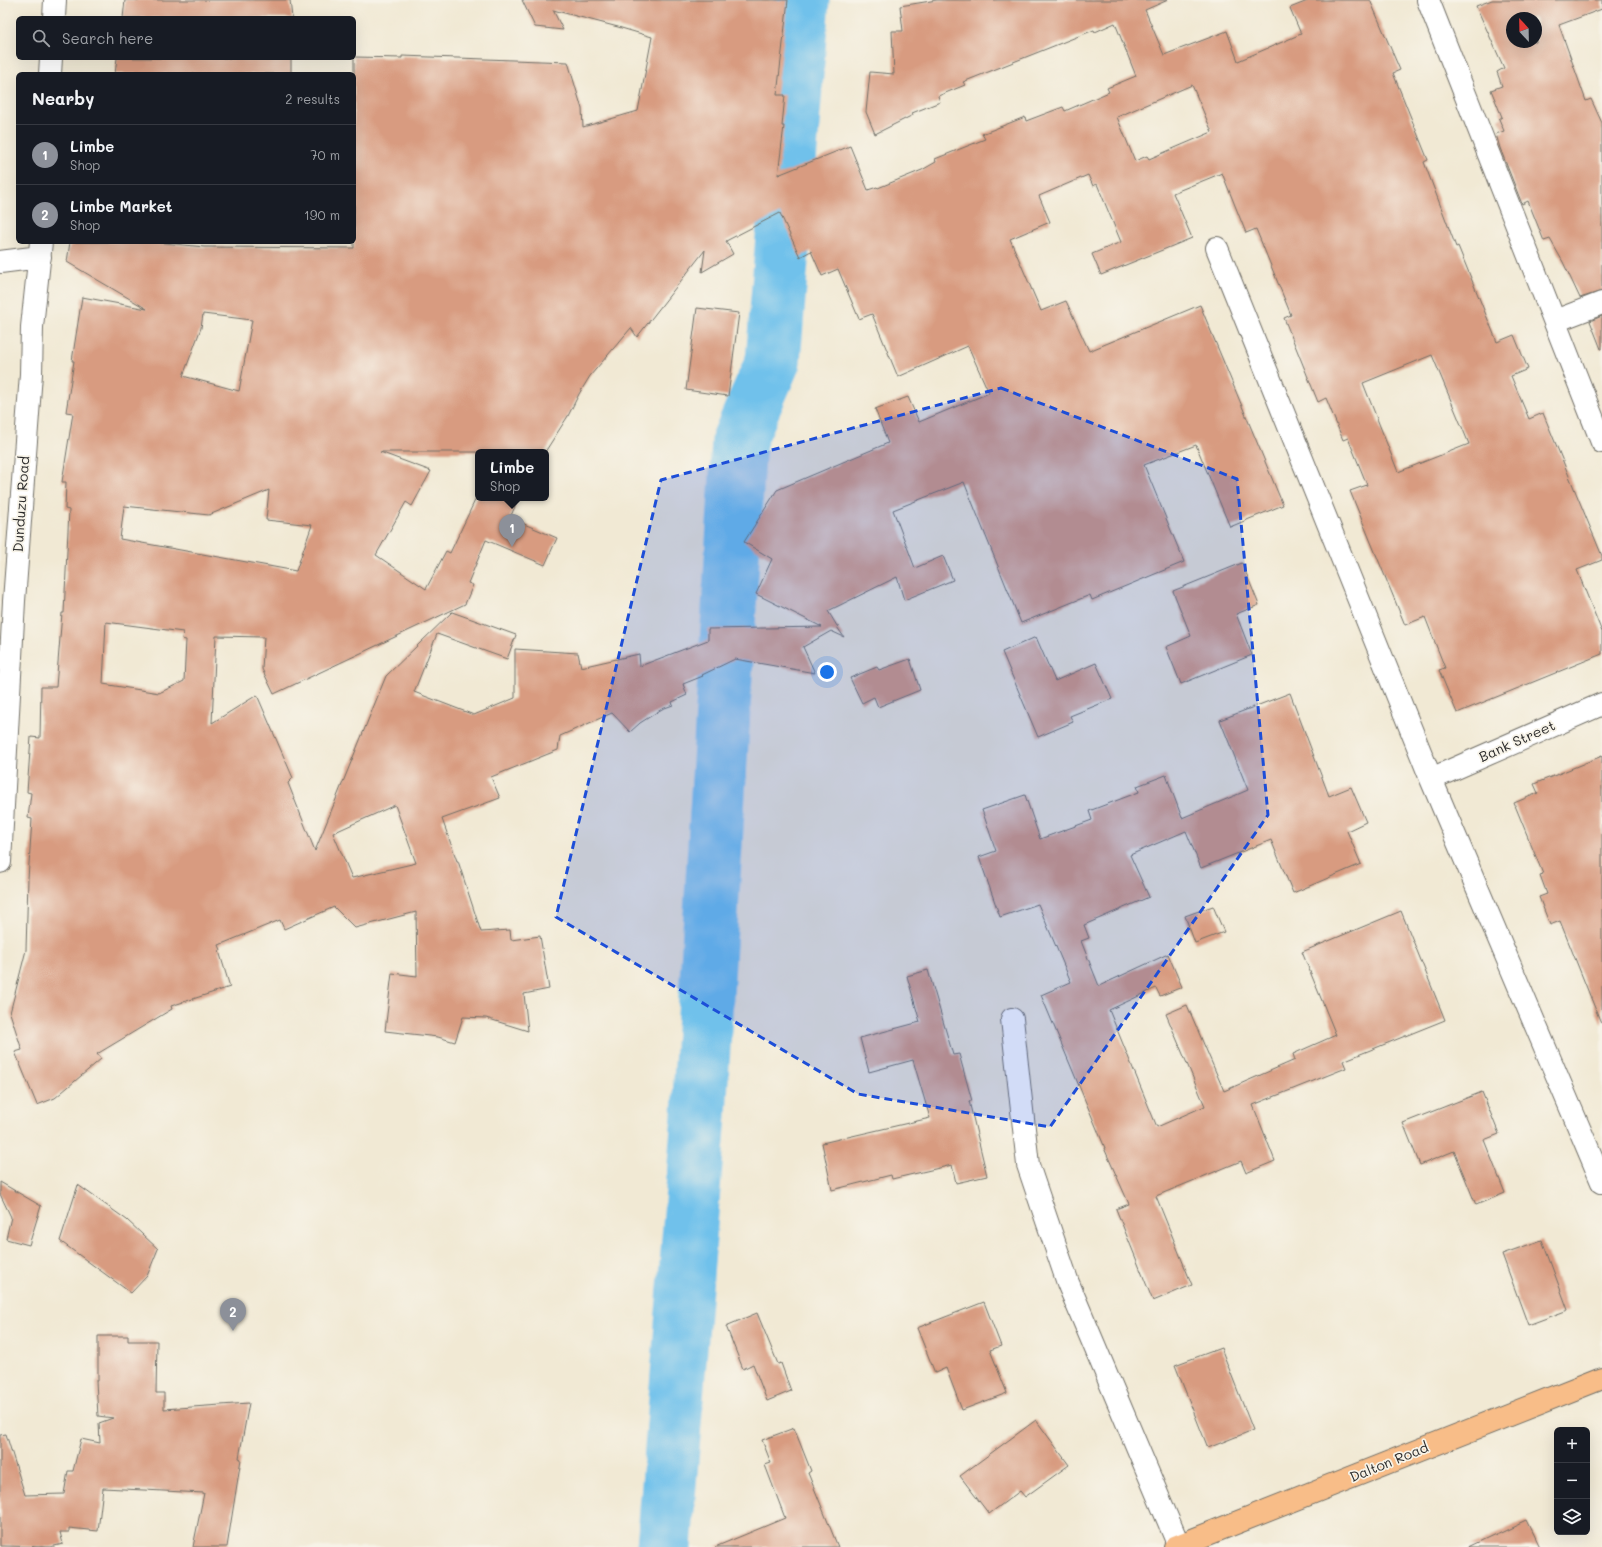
<!DOCTYPE html>
<html lang="en">
<head>
<meta charset="utf-8">
<style>
	body { margin:0; font-family:Mali,sans-serif; background:#242831; color:#f1f3f6 }
	.controls { position:absolute; right:12px; bottom:12px; display:grid; overflow:hidden; border-radius:6px; box-shadow:0 4px 16px #0002 }
	.controls button { width:36px; height:36px; display:grid; place-items:center; padding:0; border:0; border-bottom:1px solid #363941; background:#171b24; color:#f1f3f6; font:20px sans-serif }
	.compass { position:absolute; left:1506px; top:12px; width:36px; height:36px; border-radius:50%; background:#171b24; box-shadow:0 4px 16px #0002; rotate:338deg }
	.you { position:absolute; left:827px; top:672px; width:14px; height:14px; margin:-10px; border:3px solid #fff; border-radius:50%; background:#1a73e8; box-shadow:0 0 0 6px #1a73e833 }
	.badge { display:grid; place-items:center; width:26px; height:26px; border-radius:50%; background:#8c9099; color:#fff; font-size:13px; font-weight:700 }
	.pin { position:absolute; translate:-50% -33px; filter:drop-shadow(0 1px 2px #0008) }
	.pin::after { content:''; position:absolute; top:21px; width:14px; height:12px; background:inherit; clip-path:polygon(0 0,100% 0,50% 100%) }
	.popup { position:absolute; left:475px; top:449px; width:74px; height:52px; box-sizing:border-box; display:grid; place-content:center; border-radius:6px; background:#171b24; filter:drop-shadow(0 1px 3px #0005); font-size:13px; white-space:nowrap; color:#9ea1a6 }
	.popup b { font-size:15px; color:#f1f3f6 }
	.popup::after { content:''; position:absolute; left:50%; top:100%; margin-left:-8px; border:8px solid transparent; border-top-color:#171b24 }
	.list { margin:0; padding:0; list-style:none }
	h2 { display:flex; justify-content:space-between; align-items:center; height:52px; margin:0; padding:0 16px; font-size:17px }
	h2 small { font-size:13px; font-weight:400; color:#9ea1a6 }
	.list li { display:grid; grid-template-columns:26px 1fr auto; gap:12px; align-items:center; box-sizing:border-box; height:60px; padding:0 16px; border-top:1px solid #363941 }
	.list b { display:block; font-size:15px; white-space:nowrap }
	.list p { margin:0; font-size:13px; white-space:nowrap; color:#9ea1a6 }
	.list em { font-size:13px; font-style:normal; color:#9ea1a6 }
	.icon { flex:none; width:22px; height:22px; fill:none; stroke:currentColor; stroke-width:2; stroke-linecap:round; stroke-linejoin:round }
	.map { position:relative; flex:none; width:1602px; height:1547px; overflow:hidden }
	.search { position:absolute; background:#171b24; box-shadow:0 4px 16px #0002; left:16px; top:16px; width:340px; height:44px; display:flex; align-items:center; gap:10px; box-sizing:border-box; padding:0 14px; border-radius:6px; color:#9ea1a6; font-size:15px }
	.panel { position:absolute; background:#171b24; box-shadow:0 4px 16px #0002; left:16px; top:72px; width:340px; height:172px; border-radius:6px }
	.map>svg:first-child { display:block }
	.lines { fill:none; stroke-linecap:round; stroke-linejoin:round }
	.river { stroke:#6fc1eb; stroke-width:55 }
	.building { fill:#d89b80; fill-rule:evenodd }
	.minor-casing { stroke:#706e66; stroke-width:24 }
	.major-casing { stroke:#706e66; stroke-width:24 }
	.minor { stroke:#fff; stroke-width:22 }
	.major { stroke:#f8bd88; stroke-width:22 }
	.marked { fill:#1d4ed8; fill-opacity:0.2; stroke:#1d4ed8; stroke-width:3; stroke-dasharray:8 5; stroke-linejoin:round }
	.labels { text-anchor:middle; stroke-width:3.5; stroke-linejoin:round; paint-order:stroke }
	.street-label { font-size:14px; fill:#2b2b2b; stroke:#f7f3e8 }
</style>
</head>
<body>
<div class="map">
<svg width="1602" height="1547" viewBox="0 0 1602 1547">
	<rect width="100%" height="100%" fill="#f7f3e8"/>
	<filter id="ink" filterUnits="userSpaceOnUse"><feTurbulence type="fractalNoise" baseFrequency=".025" numOctaves="2"/><feDisplacementMap in="SourceGraphic" scale="8" xChannelSelector="R" yChannelSelector="G"/><feConvolveMatrix kernelMatrix="1 2 1 2 8 2 1 2 1" color-interpolation-filters="sRGB"/></filter>
	<filter id="wash" filterUnits="userSpaceOnUse"><feTurbulence type="fractalNoise" baseFrequency=".012" numOctaves="4" result="noise"/><feDisplacementMap in="SourceGraphic" scale="16" xChannelSelector="R" yChannelSelector="G"/><feGaussianBlur stdDeviation="0.9" result="paint"/><feColorMatrix in="noise" values="0 0 0 0 0 0 0 0 0 0 0 0 0 0 0 0 0 1.4 0 .05"/><feComposite in="paint" operator="in"/></filter>
	<g filter="url(#wash)">
		<rect width="100%" height="100%" fill="#f1e9d4"/>
		<g class="lines">
			<path class="river" d="M 664,1547 L 699,1115 L 739,440 L 773,361 L 802,0"/>
		</g>
		<g id="blocks">
			<path class="building" d="M 125,0 L 290,0 L 292,18 L 123,18 Z
				M 522,0 L 788,0 L 777,95 L 785,95 L 782,126 L 784,126 L 778,175 L 850,146 L 868,190 L 877,187 L 878,188 L 922,170 L 936,162 L 935,159 L 985,139 L 982,134 L 1025,117 L 1026,121 L 1063,107 L 1065,111 L 1109,92 L 1107,88 L 1136,76 L 1115,23 L 1095,32 L 1094,30 L 963,82 L 965,85 L 938,96 L 940,102 L 912,113 L 913,115 L 875,134 L 866,112 L 870,72 L 894,74 L 892,31 L 903,31 L 900,6 L 937,0 L 1168,0 L 1145,10 L 1164,55 L 1227,31 L 1238,61 L 1301,34 L 1290,8 L 1310,0 L 1370,0 L 1400,70 L 1393,73 L 1428,160 L 1424,162 L 1456,247 L 1458,246 L 1497,342 L 1514,335 L 1528,369 L 1511,376 L 1529,419 L 1543,413 L 1602,556 L 1602,560 L 1577,570 L 1602,632 L 1602,654 L 1457,713 L 1439,670 L 1445,668 L 1425,617 L 1405,625 L 1350,491 L 1367,485 L 1348,438 L 1343,440 L 1326,398 L 1318,402 L 1284,318 L 1291,315 L 1256,229 L 1246,233 L 1222,173 L 1173,193 L 1192,238 L 1101,275 L 1092,254 L 1121,242 L 1097,184 L 1093,186 L 1088,175 L 1039,196 L 1050,222 L 1010,239 L 1041,311 L 1066,301 L 1089,351 L 1200,305 L 1283,505 L 1230,527 L 1196,445 L 1144,465 L 1184,562 L 1092,600 L 1090,595 L 1021,623 L 964,482 L 893,510 L 915,568 L 943,556 L 953,580 L 904,600 L 897,577 L 828,611 L 837,626 L 839,626 L 837,627 L 844,637 L 831,631 L 803,647 L 815,673 L 735,659 L 702,675 L 703,676 L 683,684 L 687,695 L 672,702 L 673,705 L 662,709 L 640,723 L 630,732 L 612,713 L 560,736 L 558,750 L 491,777 L 500,798 L 442,819 L 457,861 L 458,861 L 481,932 L 510,930 L 511,940 L 540,936 L 549,989 L 524,994 L 528,1031 L 486,1018 L 463,1017 L 455,1042 L 438,1037 L 385,1031 L 392,973 L 417,976 L 416,912 L 355,928 L 334,907 L 284,929 L 280,920 L 219,945 L 221,950 L 219,951 L 230,987 L 171,1006 L 172,1009 L 97,1054 L 101,1059 L 55,1098 L 37,1105 L 15,1052 L 22,1050 L 10,1013 L 26,950 L 28,879 L 32,819 L 28,818 L 31,793 L 27,792 L 31,737 L 40,738 L 41,687 L 56,687 L 62,613 L 64,613 L 69,510 L 65,509 L 66,482 L 62,482 L 73,413 L 66,412 L 74,361 L 72,361 L 82,297 L 147,309 L 67,262 L 70,242 L 155,242 L 204,247 L 354,248 L 354,57 L 402,58 L 402,56 L 568,62 L 582,109 L 583,127 L 638,111 L 652,37 L 618,27 L 553,10 L 563,30 L 535,27 ZM 1192,85 L 1212,132 L 1149,159 L 1147,156 L 1135,161 L 1117,117 ZM 780,213 L 800,257 L 811,251 L 822,276 L 838,269 L 859,319 L 872,314 L 898,377 L 968,346 L 989,393 L 919,422 L 908,397 L 875,409 L 888,443 L 777,490 L 744,542 L 772,559 L 756,594 L 822,627 L 708,629 L 708,640 L 640,666 L 639,654 L 581,667 L 578,653 L 515,649 L 515,698 L 474,715 L 414,692 L 437,634 L 507,659 L 516,635 L 452,612 L 386,676 L 315,851 L 288,783 L 293,778 L 257,695 L 212,723 L 216,636 L 264,637 L 262,669 L 274,694 L 465,604 L 473,585 L 468,583 L 486,540 L 545,565 L 557,538 L 510,518 L 516,504 L 500,498 L 478,498 L 478,494 L 450,553 L 446,551 L 426,589 L 376,555 L 406,502 L 412,506 L 431,471 L 380,452 L 545,452 L 568,416 L 579,394 L 590,376 L 631,328 L 637,337 L 705,250 L 702,272 L 733,254 L 726,241 ZM 203,314 L 252,320 L 239,391 L 183,376 L 201,328 ZM 1432,355 L 1469,444 L 1398,472 L 1363,383 ZM 269,490 L 266,520 L 312,525 L 296,571 L 120,539 L 124,506 L 209,515 ZM 106,622 L 183,632 L 182,639 L 186,640 L 184,681 L 159,693 L 103,684 ZM 395,805 L 416,863 L 352,878 L 333,833 Z
				M 1492,0 L 1602,0 L 1602,9 L 1559,25 L 1586,101 L 1591,99 L 1602,123 L 1602,291 L 1580,298 L 1563,262 L 1550,239 L 1544,241 L 1528,201 L 1522,204 L 1500,148 L 1496,134 L 1504,131 L 1499,119 L 1502,117 L 1491,90 L 1502,86 L 1497,72 L 1504,68 L 1476,6 ZM 1512,18 L 1536,18 L 1536,42 L 1512,42 Z
				M 117,58 L 291,58 L 291,74 L 115,74 Z
				M 697,308 L 739,313 L 728,396 L 686,390 Z
				M 1602,316 L 1602,349 L 1601,349 L 1590,321 Z
				M 1242,563 L 1259,605 L 1236,614 L 1252,655 L 1181,684 L 1166,647 L 1191,636 L 1173,591 Z
				M 1036,637 L 1055,681 L 1096,663 L 1112,699 L 1070,716 L 1073,722 L 1038,737 L 1002,652 Z
				M 910,659 L 920,690 L 878,707 L 874,697 L 862,703 L 850,678 L 877,667 L 879,670 Z
				M 1290,693 L 1329,796 L 1351,787 L 1366,822 L 1347,831 L 1361,864 L 1293,893 L 1271,840 L 1201,868 L 1186,831 L 1130,855 L 1149,897 L 1084,925 L 1089,938 L 1081,941 L 1099,986 L 1168,954 L 1182,987 L 1160,996 L 1156,988 L 1109,1010 L 1157,1127 L 1205,1106 L 1166,1014 L 1187,1005 L 1224,1091 L 1295,1060 L 1293,1054 L 1336,1035 L 1302,952 L 1401,911 L 1445,1020 L 1343,1061 L 1346,1068 L 1253,1105 L 1275,1161 L 1246,1173 L 1241,1161 L 1156,1196 L 1192,1285 L 1153,1301 L 1116,1209 L 1129,1204 L 1104,1148 L 1105,1148 L 1041,995 L 1071,982 L 1038,904 L 1000,917 L 979,857 L 996,851 L 982,810 L 1025,795 L 1040,839 L 1092,820 L 1089,811 L 1139,792 L 1137,786 L 1166,775 L 1182,818 L 1248,790 L 1220,720 Z
				M 1602,756 L 1602,1023 L 1601,1023 L 1560,921 L 1550,925 L 1539,897 L 1547,894 L 1540,875 L 1543,874 L 1514,803 L 1538,793 L 1534,784 Z
				M 1213,906 L 1224,932 L 1195,943 L 1185,916 Z
				M 928,970 L 953,1055 L 959,1054 L 972,1101 L 969,1101 L 987,1176 L 956,1183 L 952,1165 L 892,1179 L 891,1175 L 832,1190 L 822,1143 L 930,1118 L 913,1060 L 869,1072 L 860,1038 L 920,1022 L 907,976 Z
				M 1482,1092 L 1499,1134 L 1484,1140 L 1505,1193 L 1476,1205 L 1454,1151 L 1420,1165 L 1403,1123 Z
				M 0,1182 L 41,1206 L 29,1245 L 6,1239 L 11,1217 L 0,1194 Z
				M 78,1185 L 127,1220 L 158,1249 L 147,1276 L 131,1293 L 60,1241 Z
				M 1542,1240 L 1568,1310 L 1528,1325 L 1502,1254 Z
				M 984,1302 L 1001,1346 L 990,1350 L 1007,1393 L 962,1410 L 946,1368 L 935,1373 L 917,1328 Z
				M 757,1313 L 778,1364 L 781,1363 L 791,1391 L 767,1401 L 753,1364 L 743,1369 L 726,1326 Z
				M 98,1336 L 128,1336 L 128,1341 L 157,1341 L 156,1393 L 164,1393 L 164,1409 L 249,1403 L 239,1458 L 241,1459 L 227,1547 L 193,1547 L 204,1493 L 103,1488 L 98,1531 L 69,1528 L 69,1532 L 60,1532 L 63,1544 L 50,1547 L 0,1546 L 0,1435 L 6,1434 L 25,1495 L 64,1494 L 68,1471 L 73,1471 L 81,1439 L 100,1443 L 99,1423 L 113,1418 L 98,1416 L 96,1381 L 98,1381 Z
				M 1221,1348 L 1253,1430 L 1208,1448 L 1175,1365 Z
				M 1036,1420 L 1069,1465 L 1025,1497 L 1020,1491 L 989,1514 L 960,1476 Z
				M 794,1428 L 811,1471 L 808,1473 L 838,1547 L 715,1547 L 785,1518 L 765,1465 L 771,1463 L 762,1440 Z
				M 1526,1520 L 1539,1547 L 1469,1547 Z"/>
		</g>
	</g>
	<g filter="url(#ink)">
		<use href="#blocks" fill-opacity="0" stroke="#706e66" stroke-width="1"/>
		<g class="lines">
			<defs>
				<path id="minor" d="M 1428,0 L 1602,442
					M 54,18 L 55,0
					M 50,74 L 51,58
					M 1217,248 L 1431,779 L 1602,1182
					M 0,262 L 40,257
					M 1555,321 L 1602,303
					M 1431,779 L 1602,704
					M 0,862 L 14,601 L 31,374 L 32,327 L 41,242
					M 1012,1019 L 1028,1165 L 1068,1283 L 1179,1546"/>
				<path id="major" d="M 1175,1547 L 1602,1378"/>
			</defs>
			<use href="#minor" class="minor-casing"/>
			<use href="#major" class="major-casing"/>
			<use href="#minor" class="minor"/>
			<use href="#major" class="major"/>
		</g>
	</g>
	<path class="marked" d="M 1001,388 L 1237,479 L 1268,815 L 1050,1127 L 858,1094 L 556,917 L 661,480 Z"/>
	<g class="labels">
		<g class="street-label">
			<text transform="translate(21 504) rotate(-86)" y="5">Dunduzu Road</text>
			<text transform="translate(1517 741) rotate(-24)" y="5">Bank Street</text>
			<text transform="translate(1389 1462) rotate(-22)" y="5">Dalton Road</text>
		</g>
	</g>
</svg>
<div class="controls">
<button>+</button>
<button>−</button>
<button><svg class="icon" aria-label="layers" viewBox="0 0 24 24"><path d="M12 4l9 5-9 5-9-5zM3 14l9 5 9-5"/></svg></button>
</div>
<svg class="compass" viewBox="-18 -18 36 36"><path d="M0-13l5 13h-10z" fill="#e53935"/><path d="M0 13l5-13h-10z" fill="#9ea1a6"/></svg>
<div class="you"></div>
<div class="pin badge" style="left:512px;top:547px">1</div>
<div class="popup"><b>Limbe</b>Shop</div>
<div class="pin badge" style="left:233px;top:1331px">2</div>
<div class="search"><svg class="icon" aria-label="search" viewBox="0 0 24 24"><circle cx="10" cy="10" r="6"/><path d="M15 15l6 6"/></svg>Search here</div>
<section class="panel">
<h2>Nearby<small>2 results</small></h2>
<ul class="list">
<li><span class="badge">1</span><div><b>Limbe</b><p>Shop</p></div><em>70 m</em></li>
<li><span class="badge">2</span><div><b>Limbe Market</b><p>Shop</p></div><em>190 m</em></li>
</ul>
</section>
</div>
</body>
</html>
